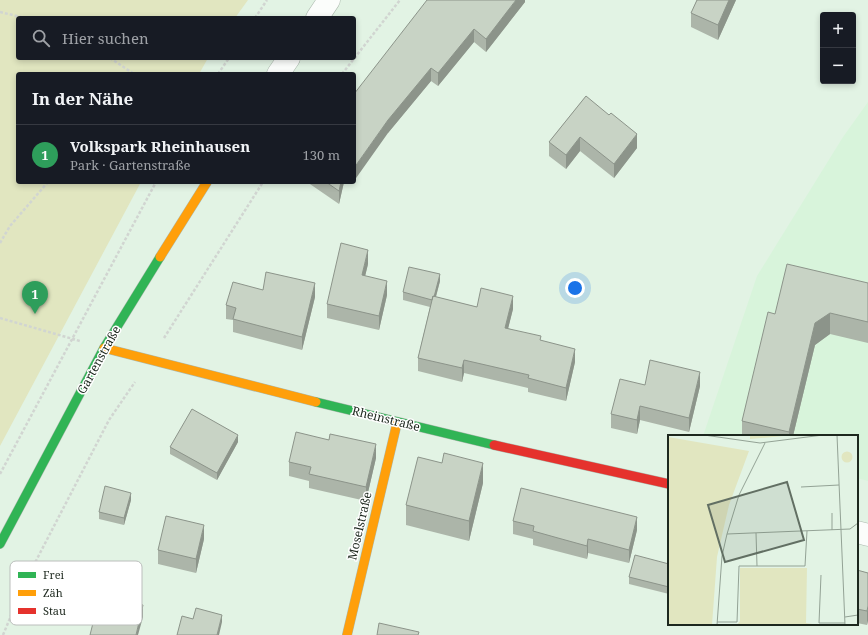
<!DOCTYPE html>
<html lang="de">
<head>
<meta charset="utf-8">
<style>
	body { margin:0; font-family:"Noto Serif",serif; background:#242831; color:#f1f3f6 }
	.controls { position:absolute; right:12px; top:12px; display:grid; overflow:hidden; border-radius:4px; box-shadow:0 2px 6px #0003 }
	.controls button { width:36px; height:36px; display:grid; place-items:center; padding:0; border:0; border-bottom:1px solid #363941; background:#171b24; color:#f1f3f6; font:20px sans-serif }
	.you { position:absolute; left:575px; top:288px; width:14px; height:14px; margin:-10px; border:3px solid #fff; border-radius:50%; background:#1a73e8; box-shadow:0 0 0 6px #1a73e833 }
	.badge { display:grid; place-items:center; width:26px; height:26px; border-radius:50%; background:#626f63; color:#fff; font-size:13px; font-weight:700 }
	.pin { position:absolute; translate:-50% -33px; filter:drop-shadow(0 1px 2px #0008) }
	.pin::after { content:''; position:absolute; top:21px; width:14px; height:12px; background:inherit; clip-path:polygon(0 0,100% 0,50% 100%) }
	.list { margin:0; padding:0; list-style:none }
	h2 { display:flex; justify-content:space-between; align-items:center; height:52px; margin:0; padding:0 16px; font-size:17px }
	h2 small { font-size:13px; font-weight:400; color:#9ea1a6 }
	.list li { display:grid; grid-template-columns:26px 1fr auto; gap:12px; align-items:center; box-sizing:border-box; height:60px; padding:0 16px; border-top:1px solid #363941 }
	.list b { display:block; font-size:15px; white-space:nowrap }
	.list p { margin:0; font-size:13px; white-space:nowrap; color:#9ea1a6 }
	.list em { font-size:13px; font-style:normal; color:#9ea1a6 }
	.icon { flex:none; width:22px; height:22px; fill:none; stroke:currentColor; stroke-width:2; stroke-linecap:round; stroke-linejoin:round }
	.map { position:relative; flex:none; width:868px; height:635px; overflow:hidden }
	.search { position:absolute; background:#171b24; box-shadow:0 2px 6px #0003; left:16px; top:16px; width:340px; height:44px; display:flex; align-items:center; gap:10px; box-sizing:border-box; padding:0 14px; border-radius:4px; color:#9ea1a6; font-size:15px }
	.panel { position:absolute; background:#171b24; box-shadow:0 2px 6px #0003; left:16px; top:72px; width:340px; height:112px; border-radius:4px }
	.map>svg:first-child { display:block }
	.built { fill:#d8f4db }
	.green { fill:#e1e6c0 }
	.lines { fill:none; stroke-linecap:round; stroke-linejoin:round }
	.street-casing { stroke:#acb9ae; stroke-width:23 }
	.fast-casing { stroke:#acb9ae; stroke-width:10 }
	.slow-casing { stroke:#acb9ae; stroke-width:10 }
	.jam-casing { stroke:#acb9ae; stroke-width:10 }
	.path { stroke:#d1d5d1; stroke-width:2.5; stroke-dasharray:3 2; stroke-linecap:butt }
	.street { stroke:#fbfdfb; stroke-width:22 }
	.fast { stroke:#30b455; stroke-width:9 }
	.slow { stroke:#ff9f0a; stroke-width:9 }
	.jam { stroke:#e5322d; stroke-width:9 }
	.wall { fill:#acb5a9 }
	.shaded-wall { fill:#8c948a }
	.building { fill:#c8d3c5; stroke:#8c948a }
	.labels { text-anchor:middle; stroke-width:3; stroke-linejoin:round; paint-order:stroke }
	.street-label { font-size:12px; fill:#1d281e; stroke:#fff }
	.inset-road { fill:none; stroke:#93a295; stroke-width:1 }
	.view { fill:#626f63; fill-opacity:0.15; stroke:#626f63; stroke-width:2 }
	.inset-edge { fill:none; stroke:#1d281e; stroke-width:2 }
	.key { fill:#fff; stroke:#bbbebc; stroke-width:1 }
	.key-label { font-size:11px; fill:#1d281e }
</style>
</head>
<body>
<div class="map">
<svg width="868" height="635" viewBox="0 0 868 635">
	<rect width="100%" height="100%" fill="#e2f3e4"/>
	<path class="built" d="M 868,102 L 868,481 L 857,478 L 857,436 L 703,436 L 757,276 L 843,137 Z"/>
	<path class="green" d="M 0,0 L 248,0 L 235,18 L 18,18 L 18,58 L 208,58 L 199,74 L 18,74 L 18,182 L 141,182 L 0,446 Z"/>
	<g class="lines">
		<defs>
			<path id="street" d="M 317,18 L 329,0
				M 278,74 L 289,58
				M 857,532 L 868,535"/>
			<path id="fast" d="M 316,402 L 494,445
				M 0,544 L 104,348 L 160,257"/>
			<path id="slow" d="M 160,257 L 207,182
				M 104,348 L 316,402
				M 347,635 L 397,423"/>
			<path id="jam" d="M 494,445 L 669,484"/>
		</defs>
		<use href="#street" class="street-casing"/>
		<use href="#fast" class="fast-casing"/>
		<use href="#slow" class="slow-casing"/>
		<use href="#jam" class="jam-casing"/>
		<path class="path" d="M 0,12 L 25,18
			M 255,18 L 267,0
			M 110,58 L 134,74
			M 218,74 L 229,58
			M 342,74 L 400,0
			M 0,243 L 10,226 L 48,182
			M 0,318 L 80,341
			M 164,338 L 263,182
			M 0,474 L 156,182
			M 3,635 L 25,582 L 109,420 L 135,382"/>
		<use href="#street" class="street"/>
		<use href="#fast" class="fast"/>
		<use href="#slow" class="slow"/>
		<use href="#jam" class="jam"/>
	</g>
	<path class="wall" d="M 525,0 L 525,2 L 486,52 L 474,42 L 438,86 L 431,81 L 388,133 L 354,94 Z
		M 697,0 L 736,0 L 718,40 L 691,27 L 691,13 Z
		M 586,96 L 637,148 L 614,178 L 580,151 L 566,169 L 549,156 L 549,142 Z
		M 307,182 L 344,182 L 339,204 Z
		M 368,264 L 365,276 L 387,295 L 379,330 L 327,318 L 327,304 Z
		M 440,281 L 436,297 L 477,307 L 513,309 L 508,328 L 541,341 L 575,362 L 566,401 L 528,392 L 528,388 L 464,373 L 462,382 L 418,371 L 418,358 L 430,307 L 403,300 L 403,292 Z
		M 868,283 L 868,343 L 830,334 L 815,345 L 793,436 L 742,436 L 742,421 L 775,314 Z
		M 263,290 L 315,297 L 302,350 L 233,332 L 233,320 L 226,319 L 226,305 Z
		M 645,385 L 700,386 L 689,432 L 640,420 L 637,434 L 611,428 L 611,414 Z
		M 238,442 L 217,480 L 170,454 L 170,447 Z
		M 376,458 L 366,501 L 309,488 L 309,481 L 289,476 L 289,462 Z
		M 483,483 L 469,541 L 406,525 L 406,505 Z
		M 131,500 L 124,525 L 99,519 L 99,512 Z
		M 513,521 L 637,530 L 629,563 L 588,553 L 587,559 L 533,545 L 533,539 L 513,534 Z
		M 204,539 L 196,573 L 158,564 L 158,550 Z
		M 669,564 L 669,594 L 629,584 L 629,577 Z
		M 857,570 L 868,573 L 868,620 L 867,625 L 857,623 Z"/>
	<path class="shaded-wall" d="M 516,0 L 525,0 L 525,2 L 486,52 L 486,39 Z
		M 729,0 L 736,0 L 718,40 L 718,25 Z
		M 474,29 L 474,42 L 438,86 L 438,73 Z
		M 431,68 L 431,81 L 388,133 L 354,181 L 354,168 L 388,120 Z
		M 637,134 L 637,148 L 614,178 L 614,164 Z
		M 580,137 L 580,151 L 566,169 L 566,155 Z
		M 341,182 L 344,182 L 339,204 L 339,191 Z
		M 368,250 L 368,264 L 362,289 L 362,275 Z
		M 440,274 L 440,281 L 433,307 L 433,300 Z
		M 387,281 L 387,295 L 379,330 L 379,316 Z
		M 315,283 L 315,297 L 302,350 L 302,337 Z
		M 513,296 L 513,309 L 505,341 L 505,328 Z
		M 830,313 L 830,334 L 815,345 L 793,436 L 789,436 L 789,432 L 815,323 Z
		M 575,349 L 575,362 L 566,401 L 566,388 Z
		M 464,360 L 464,373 L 462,382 L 462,368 Z
		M 700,372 L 700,386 L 689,432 L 689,418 Z
		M 640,406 L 640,420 L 637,434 L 637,420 Z
		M 238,435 L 238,442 L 217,480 L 217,473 Z
		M 376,444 L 376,458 L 366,501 L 366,487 Z
		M 483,463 L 483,483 L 469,541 L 469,521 Z
		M 131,493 L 131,500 L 124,525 L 124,518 Z
		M 637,517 L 637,530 L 629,563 L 629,550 Z
		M 204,525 L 204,539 L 196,573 L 196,559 Z
		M 588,539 L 588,553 L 587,559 L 587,546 Z
		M 143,605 L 143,617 L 138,635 L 136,635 Z
		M 868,606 L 868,620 L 867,625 L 867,611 Z
		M 222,615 L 222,622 L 219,635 L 217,635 Z"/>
	<path class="building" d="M 427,0 L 516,0 L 486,39 L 474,29 L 438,73 L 431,68 L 388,120 L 354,168 L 354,94 Z
		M 697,0 L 729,0 L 718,25 L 691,13 Z
		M 586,96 L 609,115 L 611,113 L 637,134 L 614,164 L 580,137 L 566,155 L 549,142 Z
		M 326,182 L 341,182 L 339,191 Z
		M 341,243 L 368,250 L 362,275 L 387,281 L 379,316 L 327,304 Z
		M 787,264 L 868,283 L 868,322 L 830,313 L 815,323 L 789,432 L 742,421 L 768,312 L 775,314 Z
		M 409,267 L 440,274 L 434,297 L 433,296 L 432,300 L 403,292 Z
		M 266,272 L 315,283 L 302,337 L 233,319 L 236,308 L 226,305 L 233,282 L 263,290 Z
		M 481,288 L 513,296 L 505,328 L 541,336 L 540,340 L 575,349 L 566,388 L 528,378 L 529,375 L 464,360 L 462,368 L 418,358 L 433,296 L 477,307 Z
		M 650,360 L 700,372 L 689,418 L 640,406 L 637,420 L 611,414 L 620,379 L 645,385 Z
		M 192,409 L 238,435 L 217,473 L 170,447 Z
		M 296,432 L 329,440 L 330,434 L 376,444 L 366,487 L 309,474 L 311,467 L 289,462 Z
		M 444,453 L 483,463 L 469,521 L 406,505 L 418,457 L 442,463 Z
		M 105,486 L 131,493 L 124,518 L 99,512 Z
		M 521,488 L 637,517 L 629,550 L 588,539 L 587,546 L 558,538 L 533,531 L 534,526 L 513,521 Z
		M 166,516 L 204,525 L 196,559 L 158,550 Z
		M 635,555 L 669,564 L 669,587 L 629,577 Z
		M 857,570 L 868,573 L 868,606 L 867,611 L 857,609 Z
		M 100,595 L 143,605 L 136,635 L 90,635 Z
		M 196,608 L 222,615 L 217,635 L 177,635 L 182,616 L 193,619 Z
		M 379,623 L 419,632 L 418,635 L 377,635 Z"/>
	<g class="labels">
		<g class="street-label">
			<text transform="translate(99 360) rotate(-61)" y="4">Gartenstraße</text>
			<text transform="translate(386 419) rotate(14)" y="4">Rheinstraße</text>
			<text transform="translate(360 526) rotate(-77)" y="4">Moselstraße</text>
		</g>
	</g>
	<g transform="translate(668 435)">
		<rect width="190" height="190" fill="#e2f3e4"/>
		<path d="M 82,0 L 126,0 L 82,4 ZM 0,2 L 81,16 L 61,70 L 49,122 L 44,190 L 0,190 ZM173.5 22a5.5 5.5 0 1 1 11 0a5.5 5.5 0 1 1-11 0ZM 72,133 L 139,133 L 138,188 L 151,190 L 69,190 L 72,186 Z" fill="#e1e6c0"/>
		<path class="inset-road" d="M 36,0 L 92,8 L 155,0M 169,0 L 177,190M 133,52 L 171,50M 164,78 L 164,95M 88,98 L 89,131M 59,99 L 182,94 L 190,88M 153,140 L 151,188 L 177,188M 177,182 L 190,180M 49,187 L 69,187 L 71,131 L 137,131 L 139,96M 49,190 L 54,121 L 59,99 L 71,60 L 97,8"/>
		<path class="view" d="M 119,47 L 136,105 L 57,127 L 40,70 Z"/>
		<rect width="190" height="190" class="inset-edge"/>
	</g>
	<rect x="10" y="561" width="132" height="64" rx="6" class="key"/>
	<rect x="18" y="572" width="18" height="6" fill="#30b455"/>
	<rect x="18" y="590" width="18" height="6" fill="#ff9f0a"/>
	<rect x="18" y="608" width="18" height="6" fill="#e5322d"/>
	<g class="key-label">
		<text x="43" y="579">Frei</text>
		<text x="43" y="597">Zäh</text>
		<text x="43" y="615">Stau</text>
	</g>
</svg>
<div class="controls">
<button>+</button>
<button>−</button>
</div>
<div class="you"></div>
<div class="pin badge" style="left:35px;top:314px;background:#2e9e5b">1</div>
<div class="search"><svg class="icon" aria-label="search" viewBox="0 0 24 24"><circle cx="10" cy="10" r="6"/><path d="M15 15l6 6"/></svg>Hier suchen</div>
<section class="panel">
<h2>In der Nähe<small></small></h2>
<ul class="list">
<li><span class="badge" style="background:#2e9e5b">1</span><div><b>Volkspark Rheinhausen</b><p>Park · Gartenstraße</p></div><em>130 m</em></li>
</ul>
</section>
</div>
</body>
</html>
